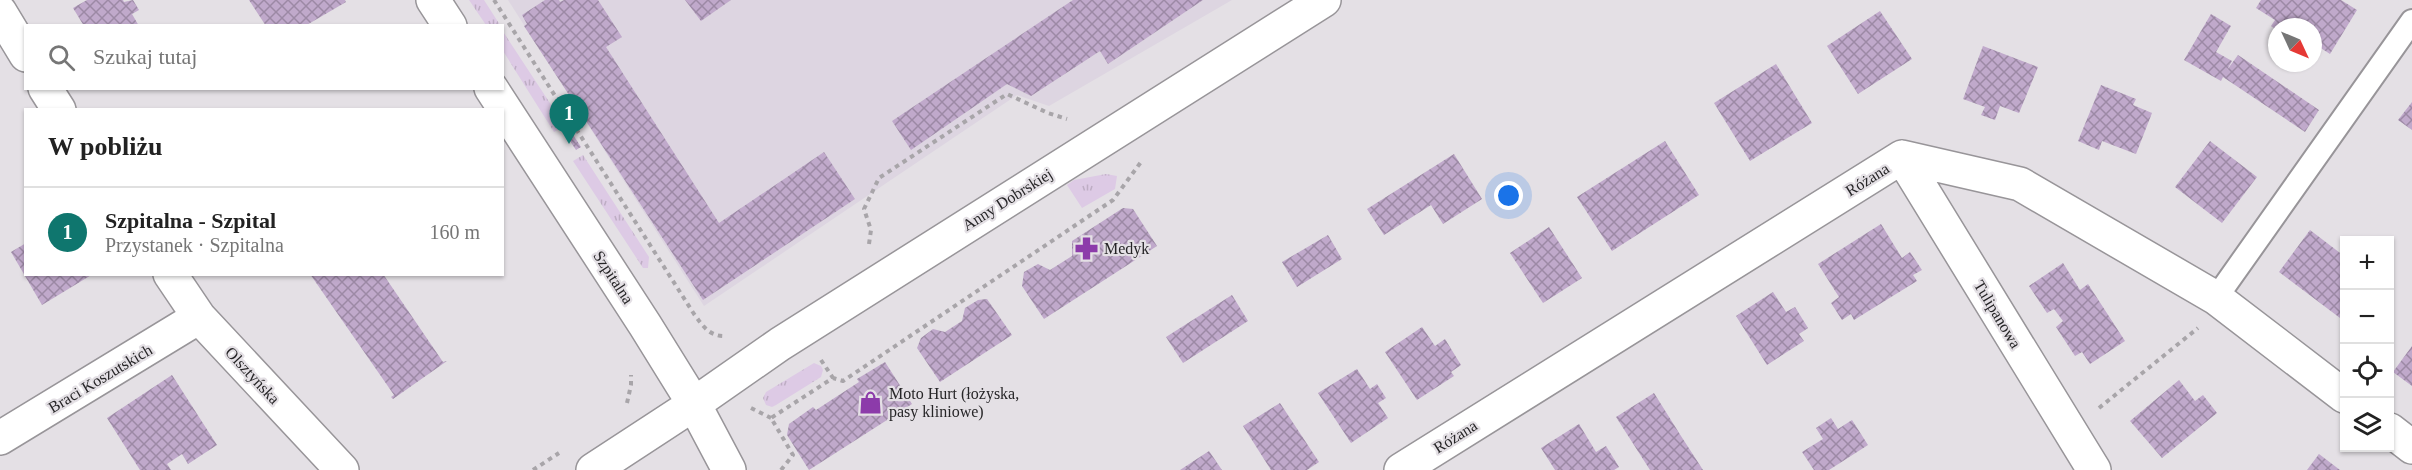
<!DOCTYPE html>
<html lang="pl">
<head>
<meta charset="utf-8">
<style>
	body { margin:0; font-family:Georgia,serif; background:#f6f6f6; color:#222 }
	.controls { position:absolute; right:18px; bottom:18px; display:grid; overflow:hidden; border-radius:0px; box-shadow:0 2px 4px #0004 }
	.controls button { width:54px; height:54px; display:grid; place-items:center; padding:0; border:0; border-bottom:2px solid #e0e0e0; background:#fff; color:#222; font:30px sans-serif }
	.compass { position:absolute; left:2268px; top:18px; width:54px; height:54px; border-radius:50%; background:#fff; box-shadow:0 2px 4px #0004; rotate:134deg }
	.you { position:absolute; left:1509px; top:196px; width:21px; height:21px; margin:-15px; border:4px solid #fff; border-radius:50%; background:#1a73e8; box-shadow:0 0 0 9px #1a73e833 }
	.badge { display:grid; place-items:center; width:39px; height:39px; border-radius:50%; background:#0f766e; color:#fff; font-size:20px; font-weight:700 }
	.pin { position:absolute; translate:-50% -50px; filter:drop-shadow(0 2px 3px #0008) }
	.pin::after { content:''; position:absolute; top:32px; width:21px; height:18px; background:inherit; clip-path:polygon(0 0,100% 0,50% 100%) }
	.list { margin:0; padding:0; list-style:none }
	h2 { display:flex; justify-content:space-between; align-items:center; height:78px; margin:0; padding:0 24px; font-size:26px }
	h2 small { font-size:20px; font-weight:400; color:#767676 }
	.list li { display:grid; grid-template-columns:39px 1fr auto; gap:18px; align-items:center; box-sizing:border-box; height:90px; padding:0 24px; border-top:2px solid #e0e0e0 }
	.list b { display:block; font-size:22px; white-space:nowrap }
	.list p { margin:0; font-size:20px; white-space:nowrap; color:#767676 }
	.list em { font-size:20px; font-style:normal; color:#767676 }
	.icon { flex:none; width:33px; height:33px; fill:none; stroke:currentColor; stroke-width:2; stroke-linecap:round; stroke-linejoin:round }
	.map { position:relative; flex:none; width:2412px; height:470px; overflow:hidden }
	.search { position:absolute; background:#fff; box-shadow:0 2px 4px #0004; left:24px; top:24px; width:480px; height:66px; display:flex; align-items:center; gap:15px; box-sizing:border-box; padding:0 21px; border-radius:0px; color:#767676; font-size:22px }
	.panel { position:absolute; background:#fff; box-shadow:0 2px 4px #0004; left:24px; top:108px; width:480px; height:168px; border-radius:0px }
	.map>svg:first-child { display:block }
	.built { fill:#ddd5e1 }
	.grass { fill:url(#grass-tufts) }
	.building { fill:url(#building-cross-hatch) }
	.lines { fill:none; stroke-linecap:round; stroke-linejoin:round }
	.lane-casing { stroke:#989599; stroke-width:26 }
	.street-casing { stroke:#989599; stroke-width:36 }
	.path { stroke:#a8a5a9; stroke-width:4; stroke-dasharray:4.5 4.5; stroke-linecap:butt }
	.lane { stroke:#fff; stroke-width:22 }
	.street { stroke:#fff; stroke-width:33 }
	.labels { text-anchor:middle; stroke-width:4.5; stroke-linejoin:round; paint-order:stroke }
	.street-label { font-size:16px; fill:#262527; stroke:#e4e0e5 }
	.poi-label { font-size:16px; fill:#262527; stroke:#e4e0e5; text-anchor:start }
</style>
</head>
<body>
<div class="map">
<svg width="2412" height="470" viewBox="0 0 2412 470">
	<defs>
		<pattern id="grass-tufts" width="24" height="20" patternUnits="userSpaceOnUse" patternTransform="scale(1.5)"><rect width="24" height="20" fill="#ddcae5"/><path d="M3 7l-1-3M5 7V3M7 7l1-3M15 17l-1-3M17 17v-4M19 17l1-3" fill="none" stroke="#beadc4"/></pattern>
		<pattern id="building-cross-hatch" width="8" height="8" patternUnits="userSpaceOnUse" patternTransform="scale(1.5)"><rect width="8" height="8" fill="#c0a9cb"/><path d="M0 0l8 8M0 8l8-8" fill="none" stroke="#9c89a5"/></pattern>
	</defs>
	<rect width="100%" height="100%" fill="#e4e0e5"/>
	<path class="built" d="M 508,0 L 1232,0 L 1049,106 L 1017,95 L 704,306 Z"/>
	<path class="grass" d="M 469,0 L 484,0 L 500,25 L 486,25 Z
		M 502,30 L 565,126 L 554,132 L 503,51 Z
		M 583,155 L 649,257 L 648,268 L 643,268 L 573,161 Z
		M 1106,174 L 1117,176 L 1115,189 L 1082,208 L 1067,185 L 1074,180 Z
		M 814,363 L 821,366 L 823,370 L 821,377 L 776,405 L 772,407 L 766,405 L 763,398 L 766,392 Z"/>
	<path class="building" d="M 87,0 L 123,0 L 124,2 L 133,0 L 139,10 L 132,14 L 139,26 L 84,26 L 73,8 Z
		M 249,0 L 345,0 L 346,2 L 305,26 L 266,26 Z
		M 545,0 L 559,0 L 560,2 L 564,0 L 598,0 L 622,37 L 606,47 L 719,223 L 824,152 L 855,199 L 703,300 L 524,26 L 527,24 L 522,15 Z
		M 685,0 L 731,0 L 701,21 Z
		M 1073,0 L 1203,0 L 1108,64 L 1100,51 L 1031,96 L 1007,84 L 911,150 L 892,121 Z
		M 2261,0 L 2341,0 L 2357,10 L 2330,54 L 2313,43 L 2313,27 L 2277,27 L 2277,30 L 2271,26 L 2275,20 L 2256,8 Z
		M 1880,11 L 1912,59 L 1858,94 L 1827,46 Z
		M 2211,14 L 2231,26 L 2216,52 L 2232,61 L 2227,70 L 2238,55 L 2319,110 L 2305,132 L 2223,77 L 2221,81 L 2184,60 Z
		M 1983,46 L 2038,67 L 2019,113 L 2000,106 L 1995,120 L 1981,115 L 1985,107 L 1963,99 Z
		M 1776,64 L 1812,123 L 1750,161 L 1714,103 Z
		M 2101,85 L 2136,99 L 2133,105 L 2152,113 L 2136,154 L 2102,141 L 2099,150 L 2078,141 Z
		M 2412,102 L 2412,130 L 2398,120 Z
		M 570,130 L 581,147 L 576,150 L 564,132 Z
		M 1665,141 L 1699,195 L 1612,251 L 1577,197 Z
		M 2210,141 L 2257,177 L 2222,223 L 2175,187 Z
		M 1454,154 L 1482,199 L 1443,224 L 1431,205 L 1384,235 L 1367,209 Z
		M 1123,208 L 1133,209 L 1157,246 L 1044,319 L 1022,286 L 1024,272 L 1038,264 L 1050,270 L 1072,256 L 1072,241 Z
		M 1881,224 L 1902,258 L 1910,252 L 1922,270 L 1913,275 L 1917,281 L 1854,320 L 1851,314 L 1842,320 L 1831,303 L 1839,297 L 1818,264 Z
		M 1549,227 L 1582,278 L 1543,303 L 1510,253 Z
		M 2310,230 L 2344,256 L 2344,321 L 2279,272 Z
		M 1328,235 L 1342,259 L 1297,287 L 1282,262 Z
		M 26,243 L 26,274 L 93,274 L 42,305 L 11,252 Z
		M 2063,263 L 2080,290 L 2088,284 L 2125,341 L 2090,364 L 2082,352 L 2075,356 L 2056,327 L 2063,321 L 2054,309 L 2047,313 L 2029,286 Z
		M 310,274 L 383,274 L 443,362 L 447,361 L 393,399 L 391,397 L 394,395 Z
		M 1773,292 L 1786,312 L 1795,307 L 1808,328 L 1799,334 L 1804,341 L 1767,365 L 1736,316 Z
		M 1232,295 L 1248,321 L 1183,363 L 1166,337 Z
		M 987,299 L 1012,335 L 940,382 L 917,348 L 921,338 L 933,329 L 945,332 L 962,321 L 965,308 L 978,300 Z
		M 1422,327 L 1435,346 L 1445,339 L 1461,365 L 1451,372 L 1454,376 L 1417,400 L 1385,352 Z
		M 2412,346 L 2412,386 L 2393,372 Z
		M 885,362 L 912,404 L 809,470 L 787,435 L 789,424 L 813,407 L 816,410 L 859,382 L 857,379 Z
		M 1357,369 L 1370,389 L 1377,384 L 1386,398 L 1378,403 L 1388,418 L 1351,443 L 1318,393 Z
		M 172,375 L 217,445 L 188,464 L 182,454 L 167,464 L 171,470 L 140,470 L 107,418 Z
		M 2179,380 L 2195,401 L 2203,395 L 2217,413 L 2162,458 L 2130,421 Z
		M 1654,393 L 1681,436 L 1703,470 L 1650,470 L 1616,417 Z
		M 1280,403 L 1319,462 L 1307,470 L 1271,470 L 1243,426 Z
		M 1831,418 L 1838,429 L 1852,420 L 1868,445 L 1829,470 L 1814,470 L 1802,452 L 1823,439 L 1816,428 Z
		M 1579,424 L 1596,452 L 1606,446 L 1619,467 L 1614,470 L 1555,470 L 1541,448 Z
		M 1209,451 L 1222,470 L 1180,470 Z
		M 2319,454 L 2340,470 L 2307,470 Z"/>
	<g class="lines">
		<defs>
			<path id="lane" d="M 2216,298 L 2412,21"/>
			<path id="street" d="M 433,0 L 450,26
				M 0,12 L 26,55
				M 45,88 L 59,110
				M 491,88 L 645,325 L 694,404 L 729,470
				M 1902,157 L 2094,470
				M 170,274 L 199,317 L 342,470
				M 2390,430 L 2412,447
				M 0,438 L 199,317
				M 593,470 L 694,404 L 780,344 L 1324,0
				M 1401,470 L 1902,157 L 2020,184 L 2216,298 L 2344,396"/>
		</defs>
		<use href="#lane" class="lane-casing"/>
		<use href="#street" class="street-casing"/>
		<path class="path" d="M 494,0 L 694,314 C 703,326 709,336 724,336
			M 869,244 L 871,230 L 864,209 L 879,178 L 1007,94 L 1048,113 L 1067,119
			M 821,360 L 833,378
			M 627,403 L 631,385 L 631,375
			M 751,408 L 771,418
			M 2099,408 L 2198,328
			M 533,470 L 559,453
			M 781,470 L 793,455 L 771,418 L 833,378 L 843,381 L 1113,200 L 1141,162"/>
		<use href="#lane" class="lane"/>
		<use href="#street" class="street"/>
	</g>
	<defs>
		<symbol id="pharmacy-bare" viewBox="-9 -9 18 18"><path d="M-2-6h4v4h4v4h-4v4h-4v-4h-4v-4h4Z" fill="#8c3baa" stroke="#e4e0e5" stroke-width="2.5" paint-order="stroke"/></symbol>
		<symbol id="shop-bare" viewBox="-9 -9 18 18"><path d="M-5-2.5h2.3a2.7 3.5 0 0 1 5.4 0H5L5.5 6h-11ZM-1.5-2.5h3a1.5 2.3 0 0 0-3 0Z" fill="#8c3baa" stroke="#e4e0e5" stroke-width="2.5" paint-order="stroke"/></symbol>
	</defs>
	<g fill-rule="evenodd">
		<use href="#pharmacy-bare" x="1070" y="232" width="33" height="33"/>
		<use href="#shop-bare" x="854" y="386" width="33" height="33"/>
	</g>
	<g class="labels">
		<g class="street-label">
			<text transform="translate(1867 179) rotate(-32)" y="6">Różana</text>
			<text transform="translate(1007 199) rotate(-32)" y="6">Anny Dobrskiej</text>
			<text transform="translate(614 277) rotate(57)" y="6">Szpitalna</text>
			<text transform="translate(1998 314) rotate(59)" y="6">Tulipanowa</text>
			<text transform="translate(253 375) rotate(47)" y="6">Olsztyńska</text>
			<text transform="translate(100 378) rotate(-31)" y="6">Braci Koszutskich</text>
			<text transform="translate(1455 436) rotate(-32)" y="6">Różana</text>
		</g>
		<g class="poi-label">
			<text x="1104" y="254">Medyk</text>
			<text x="889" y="399">Moto Hurt (łożyska,<tspan x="889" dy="18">pasy kliniowe)</tspan></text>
		</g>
	</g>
</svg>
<div class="controls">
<button>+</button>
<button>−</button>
<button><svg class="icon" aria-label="locate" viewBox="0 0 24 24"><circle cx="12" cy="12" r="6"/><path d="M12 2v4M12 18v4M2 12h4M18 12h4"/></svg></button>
<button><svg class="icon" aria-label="layers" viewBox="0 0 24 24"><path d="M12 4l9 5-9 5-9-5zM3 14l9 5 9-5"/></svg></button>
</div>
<svg class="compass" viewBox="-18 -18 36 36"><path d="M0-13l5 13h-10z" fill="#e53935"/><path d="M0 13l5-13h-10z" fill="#767676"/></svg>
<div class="you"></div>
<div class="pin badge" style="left:569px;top:144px">1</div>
<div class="search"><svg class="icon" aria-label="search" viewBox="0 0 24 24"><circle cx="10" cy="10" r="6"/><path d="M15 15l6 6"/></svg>Szukaj tutaj</div>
<section class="panel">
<h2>W pobliżu<small></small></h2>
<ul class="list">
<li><span class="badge">1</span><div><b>Szpitalna - Szpital</b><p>Przystanek · Szpitalna</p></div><em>160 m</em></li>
</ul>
</section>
</div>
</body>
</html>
